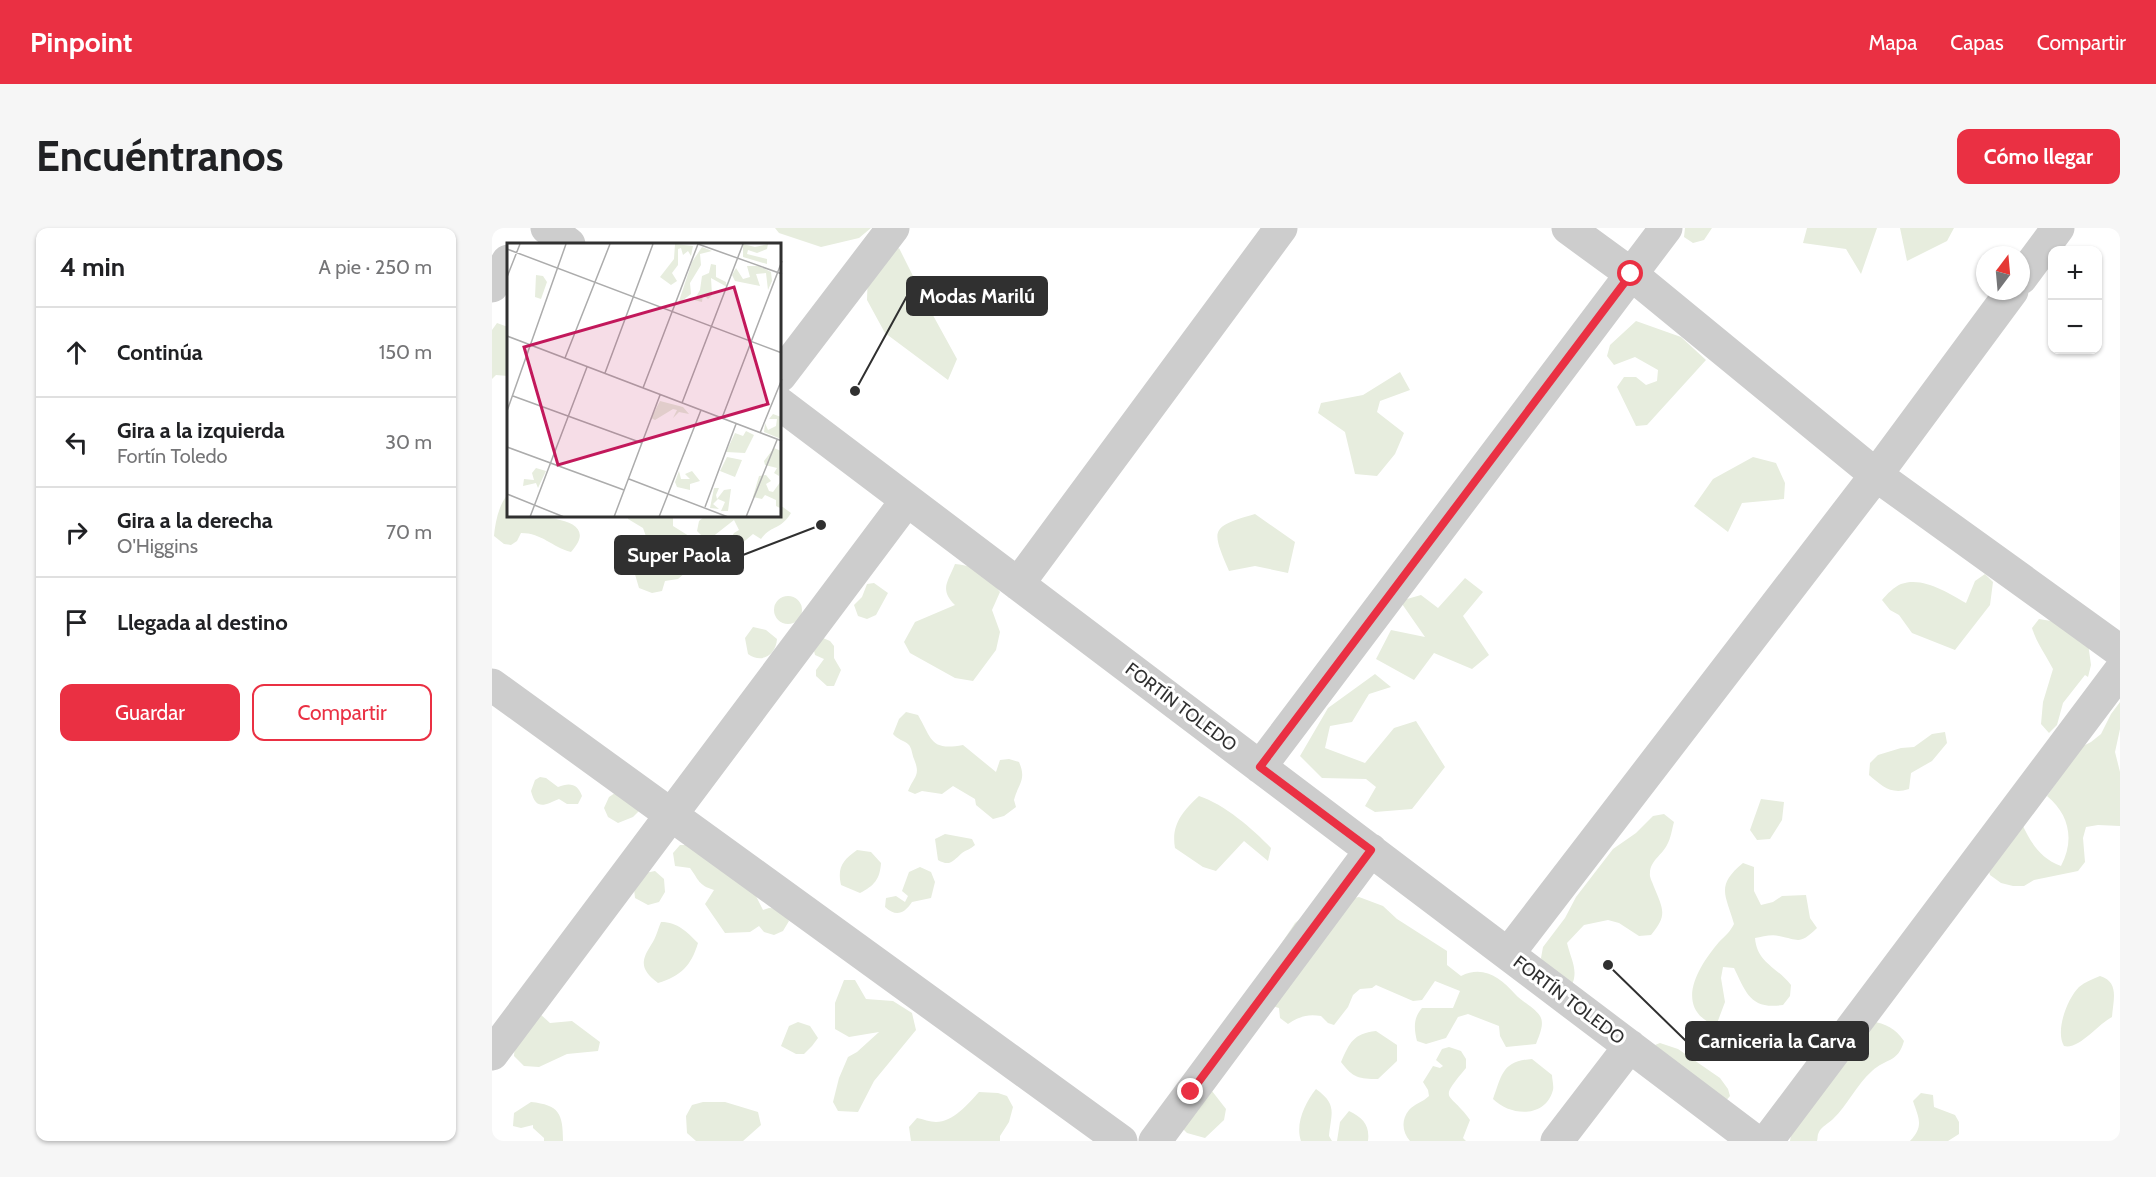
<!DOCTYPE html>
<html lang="es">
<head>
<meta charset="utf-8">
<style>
	body { margin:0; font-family:Cabin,sans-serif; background:#f6f6f6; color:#202124 }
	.controls { position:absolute; right:18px; top:18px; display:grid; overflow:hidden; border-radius:12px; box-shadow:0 2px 4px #0004 }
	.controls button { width:54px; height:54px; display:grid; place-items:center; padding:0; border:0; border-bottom:2px solid #e0e0e0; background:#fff; color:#202124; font:30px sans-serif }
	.compass { position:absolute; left:1484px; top:18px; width:54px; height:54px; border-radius:50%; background:#fff; box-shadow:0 2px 4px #0004; rotate:16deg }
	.stop { position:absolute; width:18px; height:18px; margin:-14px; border:4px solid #ea3043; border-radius:50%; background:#fff }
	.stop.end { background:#ea3043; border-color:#fff; box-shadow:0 2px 6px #0008 }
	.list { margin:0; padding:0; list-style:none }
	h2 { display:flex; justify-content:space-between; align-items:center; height:78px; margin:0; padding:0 24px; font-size:26px }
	h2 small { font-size:20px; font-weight:400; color:#757577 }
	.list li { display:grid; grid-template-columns:39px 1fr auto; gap:18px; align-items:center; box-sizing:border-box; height:90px; padding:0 24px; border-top:2px solid #e0e0e0 }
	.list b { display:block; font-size:22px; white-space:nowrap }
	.list p { margin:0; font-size:20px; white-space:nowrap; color:#757577 }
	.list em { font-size:20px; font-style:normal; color:#757577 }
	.actions { display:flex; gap:12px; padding:18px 24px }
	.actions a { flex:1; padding:14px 0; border:2px solid #ea3043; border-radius:12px; text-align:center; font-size:21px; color:#ea3043 }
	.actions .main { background:#ea3043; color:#fff }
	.icon { flex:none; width:33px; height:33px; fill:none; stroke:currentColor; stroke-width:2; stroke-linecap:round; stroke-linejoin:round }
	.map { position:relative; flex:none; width:1628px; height:913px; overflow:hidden; border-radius:12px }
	header { display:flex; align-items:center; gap:36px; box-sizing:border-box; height:84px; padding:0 30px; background:#ea3043; color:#fff }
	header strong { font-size:28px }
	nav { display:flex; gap:33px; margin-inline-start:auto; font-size:21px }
	.intro { display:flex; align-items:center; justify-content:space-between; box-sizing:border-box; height:144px; padding:0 36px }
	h1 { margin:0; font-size:42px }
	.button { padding:15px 27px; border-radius:12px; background:#ea3043; color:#fff; font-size:21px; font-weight:700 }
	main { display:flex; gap:36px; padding:0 36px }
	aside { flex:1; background:#fff; border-radius:12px; box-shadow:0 2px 4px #0004 }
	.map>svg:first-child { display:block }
	.green { fill:#e7edde }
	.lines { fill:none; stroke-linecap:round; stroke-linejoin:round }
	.minor { stroke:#cdcdcd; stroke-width:33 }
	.route { stroke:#ea3043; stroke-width:8 }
	.labels { text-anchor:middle; stroke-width:6; stroke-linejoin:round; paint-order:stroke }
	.street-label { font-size:18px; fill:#303030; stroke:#fff }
	.inset-road { fill:none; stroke:#acacac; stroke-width:1.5 }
	.view { fill:#c2185b; fill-opacity:0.15; stroke:#c2185b; stroke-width:3 }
	.inset-edge { fill:none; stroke:#303030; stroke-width:3 }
	.leader { fill:none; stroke:#303030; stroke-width:2 }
	.callout-dot { fill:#303030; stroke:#fff; stroke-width:2 }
	.callout { fill:#303030; stroke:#303030; stroke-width:2 }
	.callout-label { font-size:20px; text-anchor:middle; font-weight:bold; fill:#fff }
</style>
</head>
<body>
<header>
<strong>Pinpoint</strong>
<nav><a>Mapa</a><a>Capas</a><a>Compartir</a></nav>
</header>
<div class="intro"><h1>Encuéntranos</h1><a class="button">Cómo llegar</a></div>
<main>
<aside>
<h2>4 min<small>A pie · 250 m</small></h2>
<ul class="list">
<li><svg class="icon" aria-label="ahead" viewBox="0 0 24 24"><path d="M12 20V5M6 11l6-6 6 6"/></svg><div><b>Continúa</b></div><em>150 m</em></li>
<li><svg class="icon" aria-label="left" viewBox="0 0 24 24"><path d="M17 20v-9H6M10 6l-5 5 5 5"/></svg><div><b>Gira a la izquierda</b><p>Fortín Toledo</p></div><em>30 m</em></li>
<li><svg class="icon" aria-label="right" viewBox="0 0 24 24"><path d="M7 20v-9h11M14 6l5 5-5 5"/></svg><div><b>Gira a la derecha</b><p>O'Higgins</p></div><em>70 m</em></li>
<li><svg class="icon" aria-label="arrive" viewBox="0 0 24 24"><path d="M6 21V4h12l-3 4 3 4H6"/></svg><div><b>Llegada al destino</b></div></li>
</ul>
<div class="actions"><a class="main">Guardar</a><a>Compartir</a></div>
</aside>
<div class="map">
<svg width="1628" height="913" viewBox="0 0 1628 913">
	<rect width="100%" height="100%" fill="#fff"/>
	<path class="green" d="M 283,0 L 379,0 L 367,10 L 329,19 L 287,5 Z
		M 1193,0 L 1220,0 L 1212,12 L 1201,15 L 1192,9 Z
		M 1315,0 L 1385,0 L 1369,46 L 1354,21 L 1311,15 Z
		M 1408,0 L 1462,0 L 1455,13 L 1415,33 Z
		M 407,20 L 437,80 L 465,131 L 456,152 L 393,105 L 375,72 L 376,41 Z
		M 1144,93 L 1189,109 L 1214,132 L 1155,197 L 1144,198 L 1125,159 L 1132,149 L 1144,149 L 1154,157 L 1165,153 L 1166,142 L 1143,129 L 1122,137 L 1115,128 L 1118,117 Z
		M 5,95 L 16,99 L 16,148 L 4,147 L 0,151 L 0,102 Z
		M 908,144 L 918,162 L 888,173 L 885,184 L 912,205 L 903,226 L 885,248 L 863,246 L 853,204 L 826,185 L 829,175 L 871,167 Z
		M 1261,229 L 1284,235 L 1293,255 L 1292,271 L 1250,275 L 1236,304 L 1202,278 L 1221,251 Z
		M 16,266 L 16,288 C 35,288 114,286 79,324 C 60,319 50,305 29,305 L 25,313 L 19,317 L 12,316 L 2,308 C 3,295 7,276 16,266 Z
		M 288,277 L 299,285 C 288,303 280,296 269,311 L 261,306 L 248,317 L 239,310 L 242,305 L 247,302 L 242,292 L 219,310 L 212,310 L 205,303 L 207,293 L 213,288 L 288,288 Z
		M 763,286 L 803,314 L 796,345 L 763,338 L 737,343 C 719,301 718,299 763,286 Z
		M 136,288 L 183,288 L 181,289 L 181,298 L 197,308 L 198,315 L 190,321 L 194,332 L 194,344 L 186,351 L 173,353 L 170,363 L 160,365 L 147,360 L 142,343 L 147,334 L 172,329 L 172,321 L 156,314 L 151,300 L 136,291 Z
		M 463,336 C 488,339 494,344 508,364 L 500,382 L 508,404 L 504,422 L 481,453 L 463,450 L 418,425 L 412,414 L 423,394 L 463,377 C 447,361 456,354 463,336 Z
		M 1493,346 L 1501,354 L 1498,377 L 1463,422 L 1420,405 L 1407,387 L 1398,382 L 1390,372 C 1395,366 1402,359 1409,356 C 1431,348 1456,365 1474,375 L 1483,353 Z
		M 973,350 L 991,364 L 971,388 L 997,427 L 980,441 L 942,425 L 922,452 L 884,431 L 899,402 L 933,409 L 908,373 L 929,367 L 946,380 Z
		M 382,355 L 396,365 L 384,387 L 375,391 L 366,388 L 362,377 L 370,369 L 375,356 Z
		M282 382a14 14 0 1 1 28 0a14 14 0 1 1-28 0Z
		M 1547,391 L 1559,393 L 1596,415 L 1599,437 L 1596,449 L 1593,447 L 1571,475 L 1565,497 L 1557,505 L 1549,496 L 1551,474 L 1561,441 C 1554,427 1545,416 1540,400 Z
		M 261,399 L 274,402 L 285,411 C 284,427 270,436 256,426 L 253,410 Z
		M 331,410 L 338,413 L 342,418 L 342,430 L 349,442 L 342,458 L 335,458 L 324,448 L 324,442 L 332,431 L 323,427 L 322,423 Z
		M 883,446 L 899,459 L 877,466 L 860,494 L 838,498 L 833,520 L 873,535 L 902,500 L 924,493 L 953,539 L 920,581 L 883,584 L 873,578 L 884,559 L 874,551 L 830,550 L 808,528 L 836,480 Z
		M 1628,474 L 1628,501 L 1623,524 L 1628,544 L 1628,598 L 1606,597 L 1594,599 L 1591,610 L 1593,634 L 1586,643 L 1542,652 L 1532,658 L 1521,658 L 1509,655 L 1498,647 L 1495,636 L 1530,596 C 1539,615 1548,630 1569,638 C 1583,612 1577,586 1555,568 L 1589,519 L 1599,514 L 1609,506 L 1619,486 Z
		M 414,484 L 426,487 C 440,511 438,523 471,517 L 504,544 L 508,532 L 517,531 L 527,534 C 535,552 526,556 522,572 L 524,579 L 512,588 L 501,591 L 484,577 L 483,571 L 461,558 L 450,566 L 430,563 L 423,566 L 416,563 C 422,548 429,548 422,531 C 420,526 420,521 417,517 C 412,512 406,512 401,506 L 407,491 Z
		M 1453,504 L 1455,515 L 1440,533 L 1419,545 L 1417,561 C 1399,567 1390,558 1377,547 L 1378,535 L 1386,527 L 1409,520 L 1422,519 L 1440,506 Z
		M 48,549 L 54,550 L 66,559 C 78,554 86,556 90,568 L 86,576 L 75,576 L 67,571 C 53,577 44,583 39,563 L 43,552 Z
		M 126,563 L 149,581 L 141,589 L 126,595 L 116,589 L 112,580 L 117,569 Z
		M 707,568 C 732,576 761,601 779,620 L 776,633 L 752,613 L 724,643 L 711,639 L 683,620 C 679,597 690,584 707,568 Z
		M 1269,571 L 1292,574 L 1290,592 L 1278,611 L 1265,612 L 1258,602 Z
		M 1172,586 L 1182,594 C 1180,601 1179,610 1175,617 C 1170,627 1158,633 1158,645 C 1157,649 1161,655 1162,659 C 1171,681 1176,687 1159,707 L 1147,708 L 1127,695 L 1116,692 L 1092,697 L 1075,715 C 1080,735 1088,744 1077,763 L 1053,741 L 1049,730 L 1051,719 L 1073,690 L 1084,669 L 1121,621 L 1144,605 L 1161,588 Z
		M 453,606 L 480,611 L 483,617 C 479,621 474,622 470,625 C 461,633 458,639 446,632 L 443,611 Z
		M 188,617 L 201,617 L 264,668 L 271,682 L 277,680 L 289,681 L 297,693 L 291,703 L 282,707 L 272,704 L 267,698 L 258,704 L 233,705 L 213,676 L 222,662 C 206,657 207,652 198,640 L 183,638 L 181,625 Z
		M 365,622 L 379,624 L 389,635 C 388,651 382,658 368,665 L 349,657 C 345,639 351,632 365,622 Z
		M 1251,635 L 1262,639 L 1262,663 L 1269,677 L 1281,674 L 1290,668 L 1314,667 L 1318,690 L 1325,700 C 1307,717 1308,712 1287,708 C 1279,706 1270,709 1263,710 C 1265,735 1285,739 1299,757 L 1298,768 L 1291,777 C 1258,782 1254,764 1242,740 L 1231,739 L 1229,750 L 1233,774 L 1224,798 C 1181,780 1205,740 1227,714 C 1233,708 1238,704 1242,696 C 1234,667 1223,658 1251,635 Z
		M 428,639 L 439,644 L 443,654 L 439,670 L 420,674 C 412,686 404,689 393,679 L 394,670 L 404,668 L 413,674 L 416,668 L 410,663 L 417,644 Z
		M 163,643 L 172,651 L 173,664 L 167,674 L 156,677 L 143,670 L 142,661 L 153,645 Z
		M 867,669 L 891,678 L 905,691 L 955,723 L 955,737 L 969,748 C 991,737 1008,749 1023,766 C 1030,774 1042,779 1048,788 C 1053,796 1047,808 1044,816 L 1014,819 L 1008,808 L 1007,798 L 976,786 L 966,789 L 954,810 L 934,816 L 925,813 C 922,801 921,790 930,780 L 961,780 L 968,763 L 943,753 L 930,772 L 921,773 L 884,757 L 880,760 L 868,761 L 861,767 L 856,779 L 842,797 L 836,795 L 829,788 C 816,786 808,788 796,796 L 788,790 L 787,780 L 776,777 L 784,727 L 789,716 L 803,695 L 825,677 Z
		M 169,694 C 186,694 195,704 206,715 C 199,738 189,748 166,755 C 149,742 148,734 159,717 C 164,710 166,701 169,694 Z
		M 1608,748 C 1628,754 1621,773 1620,789 C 1606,796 1587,822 1572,818 C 1563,803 1575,771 1587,759 C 1593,754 1601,751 1608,748 Z
		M 352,752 L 363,752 L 374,771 L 401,773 L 420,785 L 424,802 L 382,853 L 366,884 L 346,883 L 341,874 L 347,850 L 356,829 L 365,824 L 387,804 L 357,809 L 343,801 L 343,775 Z
		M 47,785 L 58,795 L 80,793 L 108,814 L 106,823 L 75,826 L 47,839 L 32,838 L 22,828 L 23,814 Z
		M 1379,793 C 1394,796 1403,800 1412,813 C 1406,835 1394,830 1380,843 C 1364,857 1356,877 1341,891 C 1337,895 1329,899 1327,904 C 1325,907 1326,910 1325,913 L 1298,913 L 1300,901 L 1356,830 L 1365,822 L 1364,812 Z
		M 306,794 L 318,798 L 326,810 L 320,818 L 312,826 L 304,826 L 289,818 L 297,798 Z
		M 884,803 L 905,817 L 905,833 L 886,851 C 867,851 861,850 849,834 C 858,814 861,806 884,803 Z
		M 1168,815 L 1186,821 L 1228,850 L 1236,861 L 1238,868 L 1232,875 L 1163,817 Z
		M 957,819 L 969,823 L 974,831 L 974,840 C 945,875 957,862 978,892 L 971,910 L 974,913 L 918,913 C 910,904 909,892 917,882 C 922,876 931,874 937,868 L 936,862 L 931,854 L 941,838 L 948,840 L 951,838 L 944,832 L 950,821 Z
		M 1040,831 L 1060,847 C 1060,851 1062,858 1061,862 C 1053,891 1018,888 1001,871 C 1010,847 1010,833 1040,831 Z
		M 824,861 C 846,877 839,885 837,908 L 840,913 L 809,913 C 803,896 813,875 824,861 Z
		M 720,863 L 734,881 L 732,892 L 713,910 L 695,905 L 687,897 Z
		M 487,864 L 506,865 L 515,868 L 521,879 L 517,894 L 508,908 L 508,913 L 419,913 L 417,899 L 425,890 C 431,891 438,894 444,894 C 461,894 476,876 487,864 Z
		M 1429,865 L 1441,867 L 1442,879 L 1463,887 L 1467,894 L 1467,906 L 1456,913 L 1418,913 C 1432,898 1427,891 1421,873 Z
		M 39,874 C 67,877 71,885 71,913 L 52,913 L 52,910 L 41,900 L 41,897 L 29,900 L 21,898 L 22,885 Z
		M 211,874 L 233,874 L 266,884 L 269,897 L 251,913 L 204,913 L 195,905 L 194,888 L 200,877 Z
		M 857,883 C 871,890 878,897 876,913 L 845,913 L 848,894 Z"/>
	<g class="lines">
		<path class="minor" d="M 55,0 L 77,16
			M 1076,0 L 1139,46 L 1384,247 L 1628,423
			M 1529,50 L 1566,0
			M 0,58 L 16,33
			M 288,148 L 401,0
			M 288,176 L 1263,913
			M 526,356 L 789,0
			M 0,457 L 629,913
			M 768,539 L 1174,0
			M 1016,726 L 1384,247 L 1520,63
			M 0,826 L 415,272
			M 663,913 L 879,622
			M 1065,913 L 1138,818
			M 1275,913 L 1628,443"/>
	</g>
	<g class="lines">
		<path class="route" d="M 699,864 L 879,622 L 768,539 L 1139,46"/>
	</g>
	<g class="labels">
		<g class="street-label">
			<text transform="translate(689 479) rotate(37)" y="6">FORTÍN TOLEDO</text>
			<text transform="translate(1077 772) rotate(37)" y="6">FORTÍN TOLEDO</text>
		</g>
	</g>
	<g transform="translate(15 15)">
		<rect width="274" height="274" fill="#fff"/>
		<path d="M 168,1 L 186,3 L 184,13 L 181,8 L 176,12 L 174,5 L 171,6 L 171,22 L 165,30 L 170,38 L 164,42 L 153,34 L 167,16 ZM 236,1 L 248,4 L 261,1 L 260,6 L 250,10 L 241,7 L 240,11 L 260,16 L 260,21 L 236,14 ZM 195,4 L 205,8 L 193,11 L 194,22 L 183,40 L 184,51 L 171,61 L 185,19 ZM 204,21 L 209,22 L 209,34 L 219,39 L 220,44 L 204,35 L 205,52 L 201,56 L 196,51 L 195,59 L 187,57 L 193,47 L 195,33 L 202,30 ZM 240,23 L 252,23 L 264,29 L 265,38 L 261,47 L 259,30 L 249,31 L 253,43 L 228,38 L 225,32 L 229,25 L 236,36 L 243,34 ZM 29,32 L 36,33 L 40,39 L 34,56 L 28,54 ZM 153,158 L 176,164 L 182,171 L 172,169 L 166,175 L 170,167 L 166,166 L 148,177 L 144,175 ZM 266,171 L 274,174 L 274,196 L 257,189 L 258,180 L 261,187 L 269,183 L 270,176 L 262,176 ZM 239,188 L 247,192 L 238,210 L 219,209 L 228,190 L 236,193 ZM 267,205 L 274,208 L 272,233 L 267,230 L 270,225 L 258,222 L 257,218 ZM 220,214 L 235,217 L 228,234 L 213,228 ZM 29,225 L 39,228 L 31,245 L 29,240 L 16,243 L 17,236 L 27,237 L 25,230 ZM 172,228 L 174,236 L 183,236 L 178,231 L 185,228 L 193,238 L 183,241 L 183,247 L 170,244 L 168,239 ZM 259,232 L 264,238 L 259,241 L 262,248 L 266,249 L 274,238 L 273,265 L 269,263 L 269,257 L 258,252 L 255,256 L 246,254 L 252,233 ZM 207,245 L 212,245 L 209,252 L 210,256 L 217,247 L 224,246 L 221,268 L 214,268 L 218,259 L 211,256 L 206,261 L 212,266 L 203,265 Z" fill="#e7edde"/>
		<path class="inset-road" d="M 191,1 L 275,31M 0,6 L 275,110M 0,34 L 13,1M 0,93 L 275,198M 58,115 L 103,1M 98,130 L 146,1M 136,145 L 191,1M 6,153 L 135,200M 175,160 L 236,1M 0,168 L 59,1M 215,175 L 275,18M 253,190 L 275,136M 0,204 L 117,247M 122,236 L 221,274M 0,251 L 57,274M 198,264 L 229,181M 23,274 L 80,124M 107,274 L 153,152M 152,274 L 194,167M 239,274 L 270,197"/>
		<path class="view" d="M 227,44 L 261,161 L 51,222 L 17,104 Z"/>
		<rect width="274" height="274" class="inset-edge"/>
	</g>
	<path class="leader" d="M363 163L415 68M329 297L251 327M1116 737L1194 813"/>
	<g class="callout-dot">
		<circle cx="363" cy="163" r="6"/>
		<circle cx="329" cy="297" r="6"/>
		<circle cx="1116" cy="737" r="6"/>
	</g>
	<g class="callout">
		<rect x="415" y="49" width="140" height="38" rx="6"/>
		<rect x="123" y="308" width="128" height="38" rx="6"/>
		<rect x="1194" y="794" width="182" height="38" rx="6"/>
	</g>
	<g class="callout-label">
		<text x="485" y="75">Modas Marilú</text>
		<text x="187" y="334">Super Paola</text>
		<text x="1285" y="820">Carniceria la Carva</text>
	</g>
</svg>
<div class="controls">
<button>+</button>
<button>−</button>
</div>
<svg class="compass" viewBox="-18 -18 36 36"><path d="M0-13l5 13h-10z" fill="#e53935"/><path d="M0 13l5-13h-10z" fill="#757577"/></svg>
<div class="stop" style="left:1139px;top:46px"></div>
<div class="stop end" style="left:699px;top:864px"></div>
</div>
</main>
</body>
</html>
